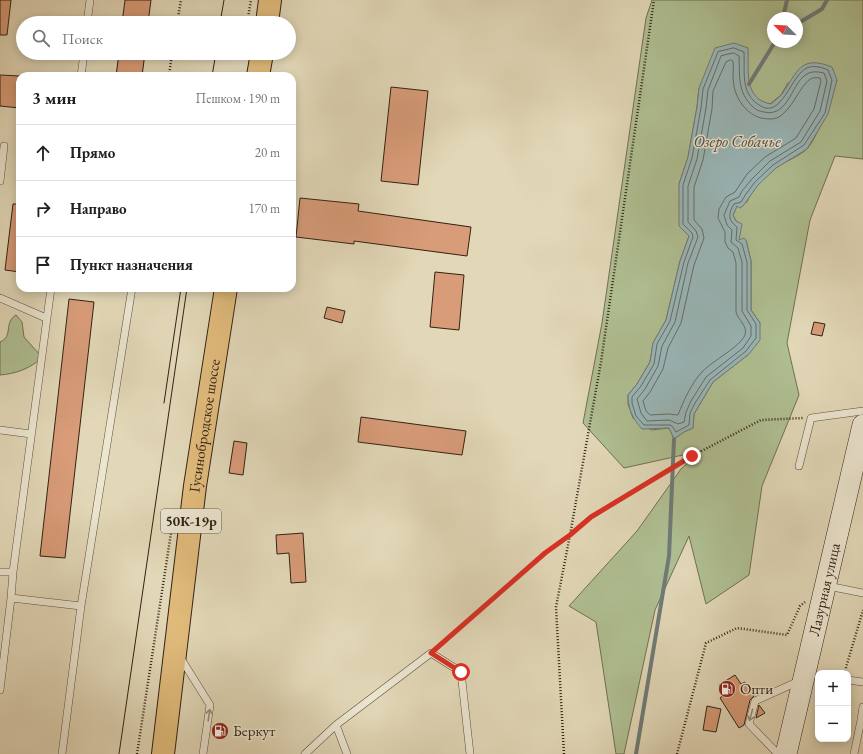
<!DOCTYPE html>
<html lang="ru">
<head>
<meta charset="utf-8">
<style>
	body { margin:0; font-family:"EB Garamond",serif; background:#f6f6f6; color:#202124 }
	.controls { position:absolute; right:12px; bottom:12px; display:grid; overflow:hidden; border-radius:8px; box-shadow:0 2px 10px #0003 }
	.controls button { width:36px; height:36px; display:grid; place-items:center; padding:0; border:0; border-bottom:1px solid #e0e0e0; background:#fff; color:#202124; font:20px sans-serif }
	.compass { position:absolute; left:767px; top:12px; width:36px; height:36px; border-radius:50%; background:#fff; box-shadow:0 2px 10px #0003; rotate:294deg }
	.stop { position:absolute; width:12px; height:12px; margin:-9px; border:3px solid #d93025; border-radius:50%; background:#fff }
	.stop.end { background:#d93025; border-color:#fff; box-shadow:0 1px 4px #0008 }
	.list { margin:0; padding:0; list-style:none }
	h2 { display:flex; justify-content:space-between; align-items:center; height:52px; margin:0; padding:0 16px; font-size:17px }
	h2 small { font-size:13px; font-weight:400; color:#757577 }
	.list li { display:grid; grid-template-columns:26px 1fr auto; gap:12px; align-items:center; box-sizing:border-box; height:56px; padding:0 16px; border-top:1px solid #e0e0e0 }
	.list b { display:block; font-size:15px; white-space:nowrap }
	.list em { font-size:13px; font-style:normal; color:#757577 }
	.icon { flex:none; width:22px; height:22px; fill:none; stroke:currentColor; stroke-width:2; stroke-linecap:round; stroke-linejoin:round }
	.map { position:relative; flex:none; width:863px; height:754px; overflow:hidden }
	.search { position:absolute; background:#fff; box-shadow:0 2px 10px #0003; left:16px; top:16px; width:280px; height:44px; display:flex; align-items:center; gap:10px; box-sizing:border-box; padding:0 14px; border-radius:22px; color:#757577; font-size:15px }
	.panel { position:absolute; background:#fff; box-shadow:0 2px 10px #0003; left:16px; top:72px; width:280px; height:220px; border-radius:12px }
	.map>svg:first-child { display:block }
	.green { fill:#afbf92; stroke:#707054; fill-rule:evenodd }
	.water { fill:#99b7b9; stroke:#6f7b78 }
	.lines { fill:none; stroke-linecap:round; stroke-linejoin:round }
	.shore { stroke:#656c68; stroke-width:1 }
	.stream { stroke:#6f7b78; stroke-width:4 }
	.building { fill:#d89c78; stroke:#312116 }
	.lane-casing { stroke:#5d4f3e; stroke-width:8 }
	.secondary-casing { stroke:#312116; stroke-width:22 }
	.primary-casing { stroke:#312116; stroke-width:24 }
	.path { stroke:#312116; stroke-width:2.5; stroke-dasharray:1 2; stroke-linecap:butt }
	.lane { stroke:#ece6d1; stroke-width:7 }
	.secondary { stroke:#ece6d1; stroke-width:21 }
	.primary { stroke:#e1bc7c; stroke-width:22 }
	.tram { stroke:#312116; stroke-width:1 }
	.oneway { stroke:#988d7d }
	.route { stroke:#d93025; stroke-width:5 }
	.labels { text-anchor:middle; stroke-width:3; stroke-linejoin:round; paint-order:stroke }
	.shield { fill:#ece6d1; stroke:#695c4e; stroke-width:1 }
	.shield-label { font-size:14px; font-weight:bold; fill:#312116 }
	.street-label { font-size:15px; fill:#312116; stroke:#ece6d1 }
	.poi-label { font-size:15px; fill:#312116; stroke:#ece6d1; text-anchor:start }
	.water-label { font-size:16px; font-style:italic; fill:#504e47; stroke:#ece6d1 }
</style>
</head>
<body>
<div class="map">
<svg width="863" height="754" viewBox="0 0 863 754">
	<rect width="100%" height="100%" fill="#e2d8b8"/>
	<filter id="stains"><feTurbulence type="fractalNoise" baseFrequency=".005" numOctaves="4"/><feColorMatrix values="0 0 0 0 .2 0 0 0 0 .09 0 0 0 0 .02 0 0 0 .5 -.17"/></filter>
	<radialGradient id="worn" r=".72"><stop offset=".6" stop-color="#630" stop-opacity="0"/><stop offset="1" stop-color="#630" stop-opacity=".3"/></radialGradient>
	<path class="green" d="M 652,0 L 863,0 L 863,159 L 835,156 L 810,220 L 787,343 L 799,395 L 762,486 L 749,575 L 706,604 L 689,536 L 655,610 L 624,754 L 616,754 L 596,622 L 569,606 L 637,531 L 681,469 L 701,451 L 624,468 L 583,423 L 602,323 L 646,18 ZM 773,18 L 797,18 L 797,42 L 773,42 ZM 837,80 C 830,100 820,132 808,148 C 800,156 786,161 777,167 C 766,175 752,189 747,202 L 737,206 L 733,215 L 736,221 L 739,240 L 746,240 L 751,261 L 751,310 L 760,323 L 749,354 L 713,382 L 694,414 L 693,428 L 684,432 L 674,439 L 669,428 L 651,430 L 633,418 L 628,404 L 628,395 L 637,384 L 650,362 L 653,343 L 666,320 L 680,261 L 689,236 L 679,184 L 688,157 L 697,107 L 699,88 L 754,96 L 762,102 L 770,104 L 781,95 L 788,83 Z
		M 16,315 L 22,322 L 24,337 L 40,355 L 39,360 C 29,369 14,374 0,375 L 0,342 C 14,336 3,323 16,315 Z"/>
	<path class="water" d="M 734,43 L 748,48 C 749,70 743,99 771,104 C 774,101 779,98 782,94 C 797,73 800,54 832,67 L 837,80 L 828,114 L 807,149 L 776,168 L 758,185 L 743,206 L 740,208 L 737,206 L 733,215 L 736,221 L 742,224 L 739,240 L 744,238 L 746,240 L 751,261 L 751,310 L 760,323 L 760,340 L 749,354 L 713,382 L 694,414 L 693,428 L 684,432 L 674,439 L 669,428 L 642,429 C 633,419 628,409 628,395 L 637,384 L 650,362 L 653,343 L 666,320 L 680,261 L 689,236 L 679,226 L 679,184 L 688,157 L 697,107 L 699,88 L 715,48 Z"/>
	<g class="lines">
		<path class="shore" d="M 734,48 L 744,52 C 745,71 740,93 759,105 C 782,121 791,74 807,68 C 814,65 821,67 828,70 L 832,80 L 825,113 L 804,145 L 773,165 L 755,182 L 746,194 L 741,202 L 734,204 C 728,214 728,220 737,227 L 736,240 L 742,244 L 747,262 L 747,310 L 756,324 L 756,338 L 746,351 L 710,380 L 695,403 L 690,413 L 689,425 L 676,432 L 672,426 L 670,425 L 644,425 L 636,416 L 632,403 L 632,397 L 641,386 L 654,364 L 657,344 L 670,321 L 684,262 L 693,237 L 692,233 L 683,224 L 683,185 L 692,158 L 701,108 L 703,89 L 718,52 Z
			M 734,53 L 739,56 C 740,76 737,92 753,107 C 756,110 759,111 764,112 C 790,118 791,80 809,73 C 814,71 819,72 824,73 L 827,81 L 820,111 L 801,142 L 770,161 L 752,179 L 742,191 L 739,197 L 730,201 L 724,215 L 727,225 L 732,230 L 731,242 L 738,248 L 742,262 L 742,311 L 751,326 L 751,336 L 743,348 L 706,377 L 691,401 L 686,412 L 684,422 L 678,424 L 669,420 L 647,421 L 641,413 L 637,399 L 645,389 L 658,366 L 662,346 L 675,322 L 688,263 L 698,237 L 696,231 L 688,222 L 688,186 L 697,159 L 706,108 L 708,90 L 721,56 Z
			M 731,60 L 733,61 C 734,69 732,78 734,86 C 736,100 748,115 761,118 C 767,119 773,120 779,117 C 793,107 796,94 806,83 C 810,78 814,77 820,78 L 821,81 L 814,109 L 796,138 L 765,157 L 747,174 L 735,192 L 726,197 L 719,209 L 718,218 L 725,232 L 725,242 L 728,248 L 733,252 L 736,263 L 736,312 C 738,320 748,326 745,335 C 740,347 712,361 702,372 C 692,382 683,402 678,415 L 668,414 L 650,415 L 646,411 L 643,401 L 650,392 L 663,369 L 668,348 L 681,323 L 694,265 L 704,238 L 702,229 L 694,220 L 694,187 L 703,160 L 712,109 L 713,91 L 726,62 Z"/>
		<path class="stream" d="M 783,18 L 787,0
			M 797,24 L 822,9 L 827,0
			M 749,84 L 775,42
			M 636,754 L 669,556 L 674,439"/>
	</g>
	<path class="building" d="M 0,0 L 11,0 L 7,35 L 0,35 Z
		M 125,0 L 151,0 L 148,23 L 122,23 Z
		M 119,53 L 145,53 L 142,76 L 116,76 Z
		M 0,75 L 20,76 L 20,108 L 0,106 Z
		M 391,87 L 428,91 L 418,185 L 381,181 Z
		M 300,198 L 359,204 L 358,211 L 471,227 L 467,256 L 354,241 L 354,244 L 296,237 Z
		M 13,204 L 20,204 L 20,272 L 5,270 Z
		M 435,272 L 464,275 L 459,330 L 430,327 Z
		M 69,299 L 94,302 L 65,558 L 40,556 Z
		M 327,307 L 345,311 L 342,323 L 324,318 Z
		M 814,322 L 825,324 L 822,336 L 811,334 Z
		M 361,417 L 466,431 L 462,455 L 358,442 Z
		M 234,441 L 247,443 L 243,475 L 229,473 Z
		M 303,533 L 306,582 L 291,583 L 289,553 L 277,554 L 276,535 Z
		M 735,675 L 741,684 L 745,682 L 754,696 L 750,700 L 744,725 L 739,728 L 720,698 L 725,694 L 719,685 Z
		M 759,705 L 765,713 L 756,718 Z
		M 707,706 L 721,709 L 716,732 L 703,730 Z"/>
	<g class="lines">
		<defs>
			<path id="lane" d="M 87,23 L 90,0
				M 81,76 L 84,53
				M 0,181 L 4,146
				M 0,298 L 46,318
				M 0,430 L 31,434
				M 799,466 L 811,418 L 863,411
				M 0,572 L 13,572 L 11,598 L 81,606 L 62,754
				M 13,572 L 51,288
				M 828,586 L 863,593
				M 81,606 L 132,288
				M 180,657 L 210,705 L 203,754
				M 848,680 L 863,682
				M 0,690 L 11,598
				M 336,725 L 347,754
				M 305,754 L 336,725 L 431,653 L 461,672 L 470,754
				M 778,754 L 749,724 L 755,701 L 799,681
				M 854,754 L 861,720 L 863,707"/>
			<g id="secondary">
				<path id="s1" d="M 786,754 L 863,425"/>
			</g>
			<g id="primary">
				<path d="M 267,23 L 270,0"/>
				<path d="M 258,76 L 262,53"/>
				<path id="s2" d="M 163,754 L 195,486 L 226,288"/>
			</g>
		</defs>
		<use href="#lane" class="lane-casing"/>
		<use href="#secondary" class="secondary-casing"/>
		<use href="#primary" class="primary-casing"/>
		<path class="path" d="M 177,23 L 181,0
			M 247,23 L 251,0
			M 169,76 L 172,53
			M 437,647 L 545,553 L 570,535 L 591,517 L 692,456 L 761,420 L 803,418
			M 845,671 L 863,610
			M 137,754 L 171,533
			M 564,754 L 556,607 L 570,535 L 601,362 L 654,0
			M 677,754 L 706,643 L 737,628 L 787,635 L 800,606 L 805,602"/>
		<use href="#lane" class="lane"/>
		<use href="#secondary" class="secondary"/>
		<use href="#primary" class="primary"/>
		<path class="tram" d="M 220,23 L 224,0
			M 212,76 L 216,53
			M 164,403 L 181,288
			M 119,754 L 187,288"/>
	</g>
	<defs><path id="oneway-shaft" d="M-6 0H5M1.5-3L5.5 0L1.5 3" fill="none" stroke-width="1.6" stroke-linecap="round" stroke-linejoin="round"/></defs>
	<g class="oneway">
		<use href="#oneway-shaft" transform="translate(209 715) rotate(-82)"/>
		<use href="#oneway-shaft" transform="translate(751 715) rotate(106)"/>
	</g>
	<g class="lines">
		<path class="route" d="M 461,672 L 431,653 L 545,553 L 570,535 L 591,517 L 692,456"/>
	</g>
	<defs>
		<symbol id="fuel-disc" viewBox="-11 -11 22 22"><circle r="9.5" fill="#8f2418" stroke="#ece6d1"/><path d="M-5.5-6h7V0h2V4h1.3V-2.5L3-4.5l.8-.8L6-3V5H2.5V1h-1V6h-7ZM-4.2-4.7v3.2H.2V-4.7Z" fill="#fff"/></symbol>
	</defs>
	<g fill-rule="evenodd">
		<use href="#fuel-disc" x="717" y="679" width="20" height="20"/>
		<use href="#fuel-disc" x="210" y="721" width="20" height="20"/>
	</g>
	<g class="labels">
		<rect class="shield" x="161" y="509" width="60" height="24" rx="3"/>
		<g class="shield-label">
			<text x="191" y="526">50К-19р</text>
		</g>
		<g class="street-label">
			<text dy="5" stroke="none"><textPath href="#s2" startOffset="331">Гусинобродское шоссе</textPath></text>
			<text dy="5" stroke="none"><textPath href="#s1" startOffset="169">Лазурная улица</textPath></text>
		</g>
		<g class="poi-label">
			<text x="740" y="694">Опти</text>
			<text x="233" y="736">Беркут</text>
		</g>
		<g class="water-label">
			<text x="737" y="147">Озеро Собачье</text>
		</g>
	</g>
	<rect width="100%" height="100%" filter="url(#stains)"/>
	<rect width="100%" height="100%" fill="url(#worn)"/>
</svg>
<div class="controls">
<button>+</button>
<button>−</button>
</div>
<svg class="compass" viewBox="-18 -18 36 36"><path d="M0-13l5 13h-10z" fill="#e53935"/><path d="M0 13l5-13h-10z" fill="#757577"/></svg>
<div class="stop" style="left:461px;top:672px"></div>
<div class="stop end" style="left:692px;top:456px"></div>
<div class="search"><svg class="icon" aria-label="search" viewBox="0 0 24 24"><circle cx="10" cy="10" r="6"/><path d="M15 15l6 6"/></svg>Поиск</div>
<section class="panel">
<h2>3 мин<small>Пешком · 190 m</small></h2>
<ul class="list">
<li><svg class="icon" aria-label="ahead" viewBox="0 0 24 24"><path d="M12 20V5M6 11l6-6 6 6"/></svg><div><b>Прямо</b></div><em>20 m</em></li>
<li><svg class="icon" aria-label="right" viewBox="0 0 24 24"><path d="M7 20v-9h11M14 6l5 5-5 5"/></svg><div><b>Направо</b></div><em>170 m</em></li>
<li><svg class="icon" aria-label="arrive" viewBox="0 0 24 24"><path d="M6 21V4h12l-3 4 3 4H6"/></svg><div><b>Пункт назначения</b></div></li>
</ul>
</section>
</div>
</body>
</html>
